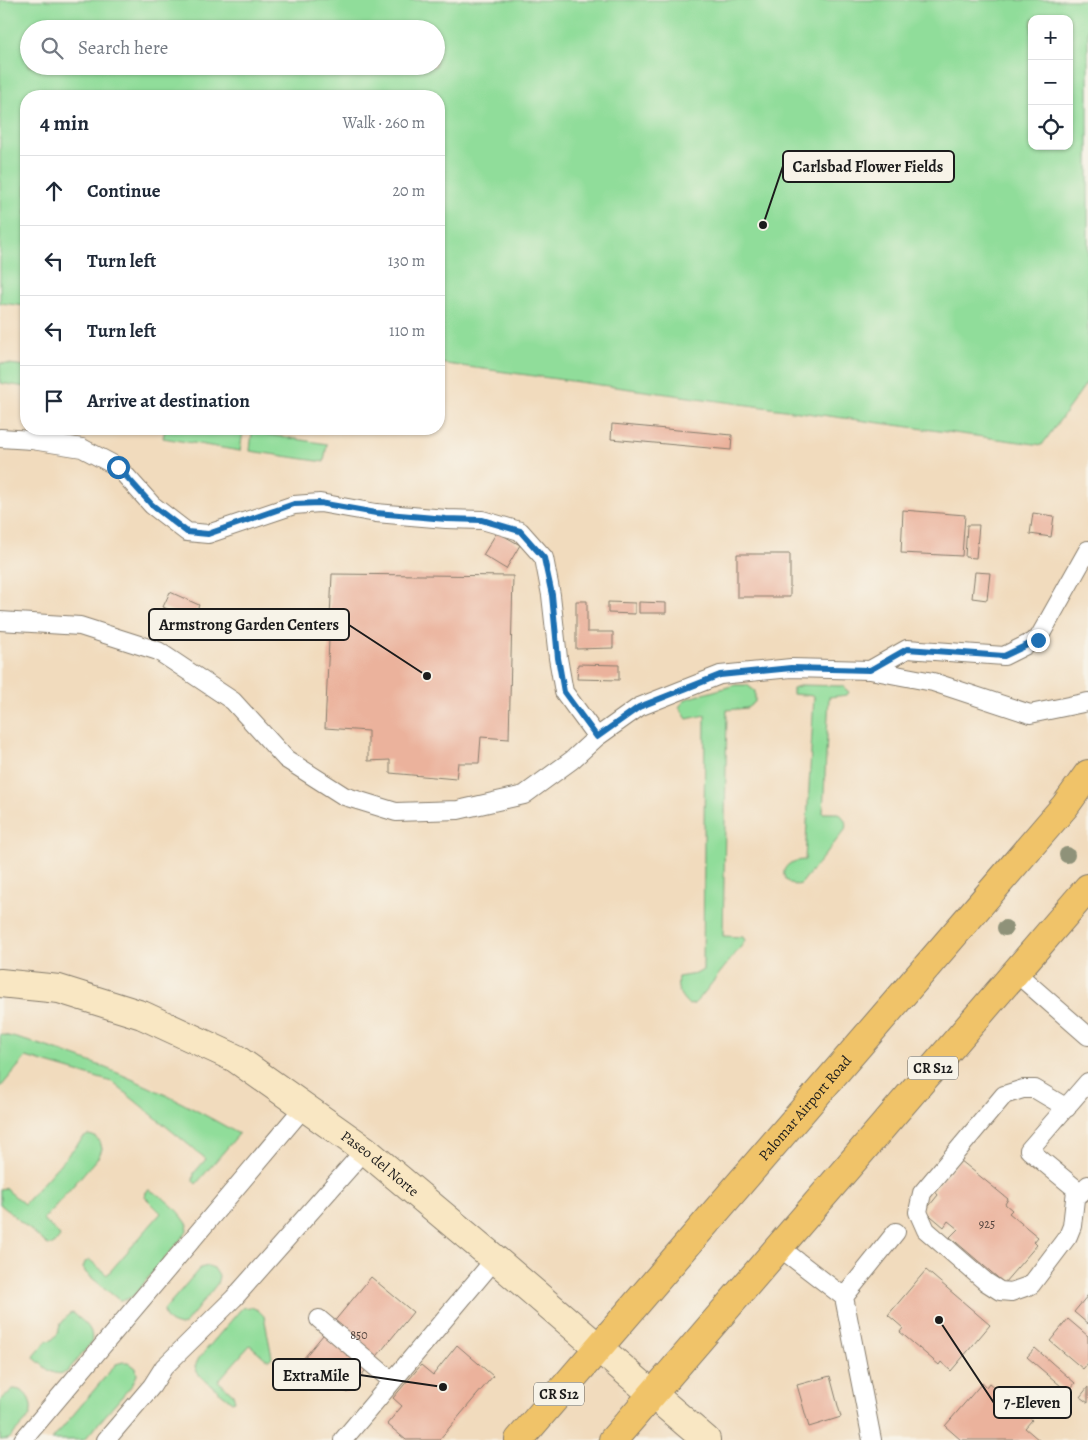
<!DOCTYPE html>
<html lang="en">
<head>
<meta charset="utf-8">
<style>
	body { margin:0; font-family:Alegreya,serif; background:#f2f2f3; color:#1f2937 }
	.controls { position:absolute; right:15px; top:15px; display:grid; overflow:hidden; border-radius:10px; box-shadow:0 1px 4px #0004 }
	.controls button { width:45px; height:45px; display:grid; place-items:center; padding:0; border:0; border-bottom:1px solid #e0e1e3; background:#fff; color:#1f2937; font:25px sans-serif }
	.stop { position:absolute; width:15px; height:15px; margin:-11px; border:4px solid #1f6fb2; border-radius:50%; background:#fff }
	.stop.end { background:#1f6fb2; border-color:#fff; box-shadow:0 1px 5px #0008 }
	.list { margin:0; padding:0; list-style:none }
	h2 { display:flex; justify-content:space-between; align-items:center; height:65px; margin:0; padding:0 20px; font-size:21px }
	h2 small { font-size:16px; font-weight:400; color:#747a83 }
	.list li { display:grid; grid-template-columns:32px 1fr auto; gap:15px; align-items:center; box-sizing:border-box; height:70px; padding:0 20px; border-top:1px solid #e0e1e3 }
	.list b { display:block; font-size:19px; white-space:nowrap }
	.list em { font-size:16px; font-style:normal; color:#747a83 }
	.icon { flex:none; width:28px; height:28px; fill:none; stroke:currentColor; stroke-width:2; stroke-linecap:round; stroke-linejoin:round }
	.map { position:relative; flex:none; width:1088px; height:1440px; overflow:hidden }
	.search { position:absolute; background:#fff; box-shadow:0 1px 4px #0004; left:20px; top:20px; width:425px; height:55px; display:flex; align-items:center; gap:12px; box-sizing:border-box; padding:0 18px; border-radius:28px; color:#747a83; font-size:19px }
	.panel { position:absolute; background:#fff; box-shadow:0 1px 4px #0004; left:20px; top:90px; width:425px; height:345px; border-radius:20px }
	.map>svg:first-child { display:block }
	.green { fill:#90dd9a; stroke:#567c5b; fill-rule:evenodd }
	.building { fill:#ebb29c }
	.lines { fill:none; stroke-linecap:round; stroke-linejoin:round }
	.lane-casing { stroke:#867c6c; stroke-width:20 }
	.secondary-casing { stroke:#867c6c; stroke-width:30 }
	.primary-casing { stroke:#867c6c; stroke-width:30 }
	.lane { stroke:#fff; stroke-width:18 }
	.secondary { stroke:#f9e7c3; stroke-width:28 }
	.primary { stroke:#f0c369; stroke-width:28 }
	.tree { fill:#8f9279 }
	.route { stroke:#1f6fb2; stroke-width:6 }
	.labels { text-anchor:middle; stroke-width:4; stroke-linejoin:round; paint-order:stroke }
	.number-label { font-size:12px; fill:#50423c }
	.shield { fill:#f7f3e8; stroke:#5e5c59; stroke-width:1 }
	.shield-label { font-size:14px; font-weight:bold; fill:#1c1c1c }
	.street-label { font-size:15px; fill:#1c1c1c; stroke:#f7f3e8 }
	.leader { fill:none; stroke:#1c1c1c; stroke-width:2 }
	.callout-dot { fill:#1c1c1c; stroke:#f7f3e8; stroke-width:2 }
	.callout { fill:#f7f3e8; stroke:#1c1c1c; stroke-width:2 }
	.callout-label { font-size:16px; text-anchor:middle; font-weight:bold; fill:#1c1c1c }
</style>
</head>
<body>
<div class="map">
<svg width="1088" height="1440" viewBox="0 0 1088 1440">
	<rect width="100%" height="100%" fill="#f7f3e8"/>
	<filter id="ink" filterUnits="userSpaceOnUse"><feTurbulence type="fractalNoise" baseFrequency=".02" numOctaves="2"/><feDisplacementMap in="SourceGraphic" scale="10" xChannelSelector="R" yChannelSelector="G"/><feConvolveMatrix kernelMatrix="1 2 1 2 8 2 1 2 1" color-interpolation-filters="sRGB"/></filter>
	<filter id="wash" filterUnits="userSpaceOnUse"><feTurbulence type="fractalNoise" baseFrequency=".0096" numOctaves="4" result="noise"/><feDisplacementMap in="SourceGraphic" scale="20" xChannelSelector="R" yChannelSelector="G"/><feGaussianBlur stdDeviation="1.12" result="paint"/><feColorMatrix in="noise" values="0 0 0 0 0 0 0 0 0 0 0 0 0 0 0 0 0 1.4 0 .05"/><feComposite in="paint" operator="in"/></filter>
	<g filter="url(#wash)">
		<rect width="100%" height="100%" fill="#f1dbbd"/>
		<path class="green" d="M 0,0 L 1088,0 L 1088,381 L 1042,445 L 439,363 L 439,96 L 26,96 L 26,306 L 0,303 ZM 1032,19 L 1069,19 L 1069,146 L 1032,146 ZM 29,29 L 436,29 L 436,66 L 29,66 Z
			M 0,363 L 26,366 L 26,387 L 0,383 Z
			M 165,429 L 225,429 L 243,431 L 240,451 L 163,438 Z
			M 252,432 L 327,444 L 324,462 L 250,451 Z
			M 735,685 L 747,685 L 755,691 L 755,702 L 747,708 L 727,710 L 723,936 L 743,937 L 745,940 L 743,944 L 700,998 L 694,1004 L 689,1005 C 680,996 676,990 678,977 L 696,974 L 703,970 L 705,715 L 687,719 L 679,707 L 686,699 Z
			M 802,685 L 842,686 L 849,692 L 847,695 L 829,697 L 823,813 L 839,813 C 845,819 847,822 845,830 L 801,884 C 783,890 772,861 805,860 L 814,696 L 793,694 L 793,688 Z
			M 0,1034 C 85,1054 164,1091 239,1134 L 196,1184 L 193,1181 L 194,1173 L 206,1159 L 112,1082 L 26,1057 L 0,1088 Z
			M 88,1135 L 93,1136 L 100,1141 L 102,1149 L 99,1156 L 43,1220 L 58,1233 L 60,1237 L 53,1245 L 48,1245 L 0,1204 L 0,1189 L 5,1188 L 24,1204 L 83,1138 Z
			M 149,1190 C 164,1196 179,1211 188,1225 L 186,1233 L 133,1296 L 125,1300 L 119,1300 L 86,1273 L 83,1268 L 85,1262 L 90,1260 L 107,1275 L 161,1213 L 145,1197 L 146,1192 Z
			M 208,1266 L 214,1268 L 219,1276 L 217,1284 L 185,1324 L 181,1326 C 171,1324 165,1321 164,1310 L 200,1268 Z
			M 251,1307 L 258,1310 L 264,1316 L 272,1357 L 269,1360 L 266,1359 L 250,1345 L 218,1381 L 233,1394 L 235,1401 L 232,1402 L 201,1377 L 197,1372 L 195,1366 L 199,1358 L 242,1308 Z
			M 73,1313 C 83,1322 95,1328 91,1343 L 67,1372 C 53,1378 44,1366 34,1358 L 35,1355 L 47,1341 L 52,1340 L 58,1333 L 60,1325 L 69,1314 Z
			M 123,1362 L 128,1362 L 136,1368 L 137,1375 L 132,1385 L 84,1440 L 52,1440 L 116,1364 Z
			M 13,1389 C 27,1389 34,1403 30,1416 L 9,1439 L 0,1440 L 0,1401 Z"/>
		<g id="blocks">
			<path class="building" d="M 612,424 L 732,435 L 731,450 L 611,439 Z
				M 903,510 L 965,515 L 962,556 L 901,553 Z
				M 1033,513 L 1054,516 L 1051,537 L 1030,534 Z
				M 967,525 L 979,525 L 976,558 L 965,557 Z
				M 497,532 L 520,545 L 506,569 L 483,555 Z
				M 737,554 L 790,554 L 790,597 L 737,597 Z
				M 975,572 L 990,573 L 987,600 L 972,598 Z
				M 332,574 L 513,576 L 509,739 L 481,737 L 479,763 L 458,763 L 456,779 L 390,773 L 390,760 L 368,761 L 368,731 L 325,728 Z
				M 170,592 L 199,605 L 192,620 L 163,607 Z
				M 576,601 L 587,601 L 587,632 L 613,632 L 613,648 L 576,649 Z
				M 608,602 L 635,603 L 635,614 L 608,613 Z
				M 639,602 L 666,603 L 666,613 L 639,613 Z
				M 578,664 L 619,665 L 619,680 L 577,679 Z
				M 960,1160 L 1008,1199 L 1005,1204 L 1012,1210 L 1009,1213 L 1038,1237 L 1034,1242 L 1037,1245 L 1004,1283 L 950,1237 L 958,1229 L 948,1221 L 944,1227 L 925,1211 L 938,1195 L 934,1190 Z
				M 926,1270 L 990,1325 L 951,1371 L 941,1362 L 939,1365 L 900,1332 L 903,1328 L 888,1315 Z
				M 371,1277 L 413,1312 L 347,1393 L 304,1358 Z
				M 1088,1295 L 1088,1324 L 1074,1312 Z
				M 1068,1319 L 1088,1336 L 1088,1363 L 1083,1369 L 1050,1341 Z
				M 457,1345 L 493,1376 L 439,1440 L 406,1440 L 387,1424 L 402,1406 L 393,1398 L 421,1365 L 433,1375 Z
				M 1035,1348 L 1075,1383 L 1068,1392 L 1027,1357 Z
				M 830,1376 L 841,1417 L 809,1427 L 797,1385 Z
				M 982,1383 L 986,1387 L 989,1383 L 1032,1420 L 1025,1428 L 1039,1440 L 961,1440 L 945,1426 Z
				M 1088,1387 L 1088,1403 L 1080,1397 Z"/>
		</g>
	</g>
	<g filter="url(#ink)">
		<use href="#blocks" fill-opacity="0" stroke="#867c6c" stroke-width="1"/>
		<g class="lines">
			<defs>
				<path id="lane" d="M 0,438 L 32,440 L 82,448 L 118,467 L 152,505 L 187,532 L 208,534 L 294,505 L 320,503 L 376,513 L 446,519 L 482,520 L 520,531 L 544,558 L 551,595 L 558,658 L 564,692 L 597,737
					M 0,621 L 80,626 L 158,651 L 233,701 L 286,759 L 344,796 L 396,812 L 458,810 L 524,795 L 572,760 L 597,737 L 639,707 L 720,675 L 791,668 L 870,670 L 907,649 L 1004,656 L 1038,639 L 1088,550
					M 870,670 L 933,682 L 1030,714 L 1088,702
					M 1015,972 L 1088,1036
					M 1088,1082 L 1029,1150 L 1081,1193 L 1088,1185
					M 1067,1108 L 1035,1089 L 1023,1089 L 1004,1095 L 922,1193 L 918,1212 L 926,1230 L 986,1282 L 1000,1291 L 1011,1292 L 1031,1285 L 1068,1236 L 1072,1226 L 1076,1190
					M 779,1247 L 844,1297 L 872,1440
					M 844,1297 L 896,1232
					M 319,1319 L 392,1381
					M 23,1440 L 304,1107
					M 106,1440 L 152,1386 L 164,1367 L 234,1298 L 365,1150
					M 343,1440 L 495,1259"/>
				<g id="secondary">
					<path id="s1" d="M 0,983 L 59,989 L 142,1015 L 235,1058 L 365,1150 L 495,1259 L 706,1440"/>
				</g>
				<g id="primary">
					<path id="s2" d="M 519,1440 L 1065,806 L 1088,774"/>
					<path d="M 613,1440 L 1088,888"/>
				</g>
			</defs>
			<use href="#lane" class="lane-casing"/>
			<use href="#secondary" class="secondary-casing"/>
			<use href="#primary" class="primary-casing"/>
			<use href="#lane" class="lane"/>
			<use href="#secondary" class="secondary"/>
			<use href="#primary" class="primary"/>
		</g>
		<g class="tree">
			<circle cx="1067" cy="855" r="8"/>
			<circle cx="1005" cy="928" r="8"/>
		</g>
	</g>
	<g class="lines" filter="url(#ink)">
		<path class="route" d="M 118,467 L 152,505 L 187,532 L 208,534 L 294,504 L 320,503 L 376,513 L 446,519 L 482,520 L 520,531 L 544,558 L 552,595 L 558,658 L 564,692 L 597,737 L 639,707 L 720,675 L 791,668 L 870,670 L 907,649 L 1004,656 L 1038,640"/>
	</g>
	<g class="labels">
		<g class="number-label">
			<text x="987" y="1228">925</text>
			<text x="359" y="1339">850</text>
		</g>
		<g class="shield">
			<rect x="908" y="1056.5" width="50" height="23" rx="4"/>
			<rect x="534" y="1382.5" width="50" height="23" rx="4"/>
		</g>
		<g class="shield-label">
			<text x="933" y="1073">CR S12</text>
			<text x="559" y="1399">CR S12</text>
		</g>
		<g class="street-label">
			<text dy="5" stroke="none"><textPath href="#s2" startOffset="438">Palomar Airport Road</textPath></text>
			<text dy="5" stroke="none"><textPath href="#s1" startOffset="428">Paseo del Norte</textPath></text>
		</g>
	</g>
	<path class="leader" d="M763 225L783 166M427 676L349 625M443 1387L360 1375M939 1320L994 1403"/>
	<g class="callout-dot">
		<circle cx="763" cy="225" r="5"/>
		<circle cx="427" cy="676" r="5"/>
		<circle cx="443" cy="1387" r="5"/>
		<circle cx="939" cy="1320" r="5"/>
	</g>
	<g class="callout">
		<rect x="783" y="151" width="171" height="31" rx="5"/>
		<rect x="149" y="609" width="200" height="31" rx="5"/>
		<rect x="273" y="1359" width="87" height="31" rx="5"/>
		<rect x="994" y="1387" width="77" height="31" rx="5"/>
	</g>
	<g class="callout-label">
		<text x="868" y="172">Carlsbad Flower Fields</text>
		<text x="249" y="630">Armstrong Garden Centers</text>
		<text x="316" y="1381">ExtraMile</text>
		<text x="1032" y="1408">7-Eleven</text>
	</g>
</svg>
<div class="controls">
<button>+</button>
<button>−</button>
<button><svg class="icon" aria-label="locate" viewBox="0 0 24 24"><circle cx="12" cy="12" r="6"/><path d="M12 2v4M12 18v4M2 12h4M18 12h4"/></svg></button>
</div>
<div class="stop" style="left:118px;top:467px"></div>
<div class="stop end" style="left:1038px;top:640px"></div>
<div class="search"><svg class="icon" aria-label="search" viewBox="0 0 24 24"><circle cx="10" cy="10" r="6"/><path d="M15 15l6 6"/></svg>Search here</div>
<section class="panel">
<h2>4 min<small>Walk · 260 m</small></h2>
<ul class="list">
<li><svg class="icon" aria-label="ahead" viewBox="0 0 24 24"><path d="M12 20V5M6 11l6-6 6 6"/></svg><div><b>Continue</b></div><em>20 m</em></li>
<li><svg class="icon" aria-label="left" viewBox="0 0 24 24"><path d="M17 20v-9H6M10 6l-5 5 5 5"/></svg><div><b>Turn left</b></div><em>130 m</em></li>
<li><svg class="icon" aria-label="left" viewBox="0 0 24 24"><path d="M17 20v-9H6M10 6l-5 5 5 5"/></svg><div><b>Turn left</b></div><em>110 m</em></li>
<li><svg class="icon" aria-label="arrive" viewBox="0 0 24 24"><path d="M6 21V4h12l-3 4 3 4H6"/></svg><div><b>Arrive at destination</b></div></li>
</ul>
</section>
</div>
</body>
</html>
